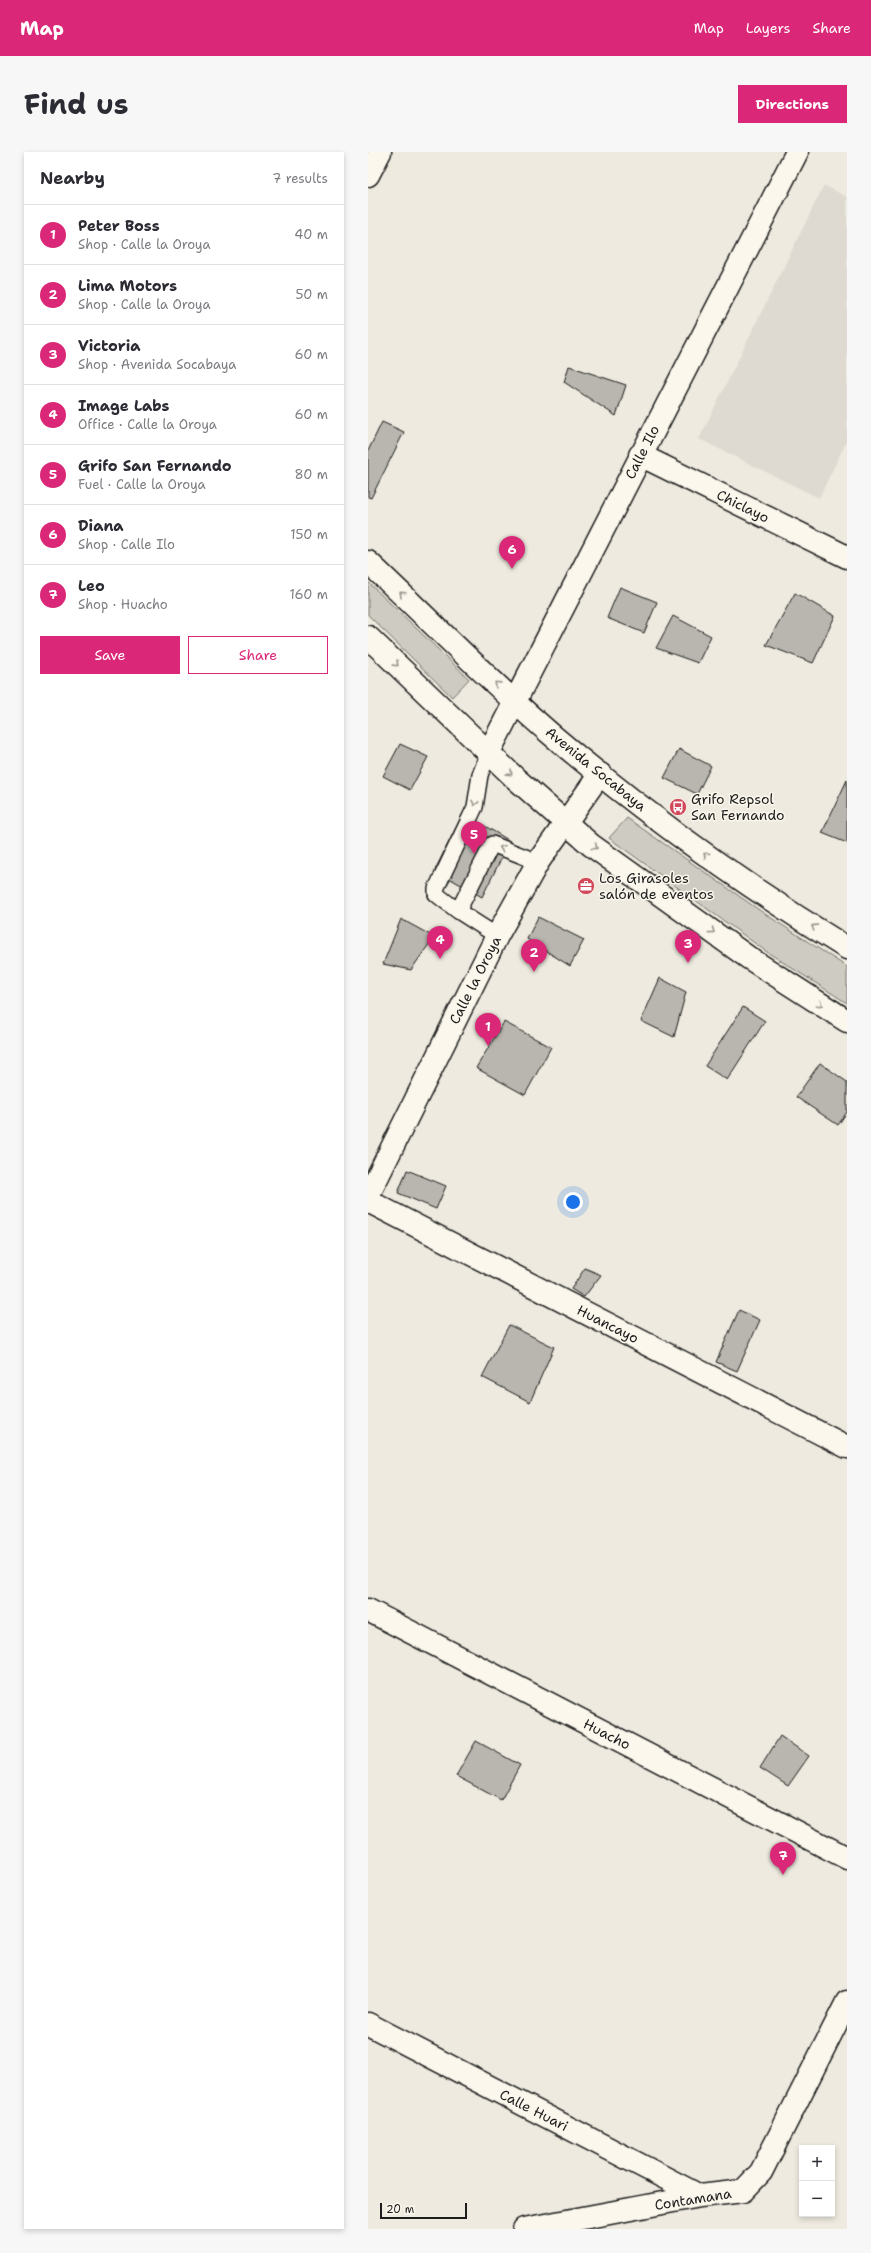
<!DOCTYPE html>
<html lang="en">
<head>
<meta charset="utf-8">
<style>
	body { margin:0; font-family:"Shantell Sans",sans-serif; background:#f7f7f7; color:#2b2b33 }
	.controls { position:absolute; right:12px; bottom:12px; display:grid; overflow:hidden; border-radius:0px; box-shadow:0 2px 6px #0003 }
	.controls button { width:36px; height:36px; display:grid; place-items:center; padding:0; border:0; border-bottom:1px solid #e1e1e2; background:#fff; color:#2b2b33; font:20px sans-serif }
	.scale { position:absolute; left:12px; bottom:10px; width:87px; box-sizing:border-box; padding-left:4px; border:2px solid #1c1c1c; border-top:0; font-size:11px; line-height:14px; white-space:nowrap; color:#1c1c1c; -webkit-text-stroke:3px #fbf7ec; paint-order:stroke }
	.you { position:absolute; left:205px; top:1050px; width:14px; height:14px; margin:-10px; border:3px solid #fff; border-radius:50%; background:#1a73e8; box-shadow:0 0 0 6px #1a73e833 }
	.badge { display:grid; place-items:center; width:26px; height:26px; border-radius:50%; background:#db2777; color:#fff; font-size:13px; font-weight:700 }
	.pin { position:absolute; translate:-50% -33px; filter:drop-shadow(0 1px 2px #0008) }
	.pin::after { content:''; position:absolute; top:21px; width:14px; height:12px; background:inherit; clip-path:polygon(0 0,100% 0,50% 100%) }
	.list { margin:0; padding:0; list-style:none }
	h2 { display:flex; justify-content:space-between; align-items:center; height:52px; margin:0; padding:0 16px; font-size:17px }
	h2 small { font-size:13px; font-weight:400; color:#7c7c81 }
	.list li { display:grid; grid-template-columns:26px 1fr auto; gap:12px; align-items:center; box-sizing:border-box; height:60px; padding:0 16px; border-top:1px solid #e1e1e2 }
	.list b { display:block; font-size:15px; white-space:nowrap }
	.list p { margin:0; font-size:13px; white-space:nowrap; color:#7c7c81 }
	.list em { font-size:13px; font-style:normal; color:#7c7c81 }
	.actions { display:flex; gap:8px; padding:12px 16px }
	.actions a { flex:1; padding:9px 0; border:1px solid #db2777; border-radius:0px; text-align:center; font-size:14px; color:#db2777 }
	.actions .main { background:#db2777; color:#fff }
	.map { position:relative; flex:none; width:479px; height:2077px; overflow:hidden; border-radius:0px }
	header { display:flex; align-items:center; gap:24px; box-sizing:border-box; height:56px; padding:0 20px; background:#db2777; color:#fff }
	header strong { font-size:19px }
	nav { display:flex; gap:22px; margin-inline-start:auto; font-size:14px }
	.intro { display:flex; align-items:center; justify-content:space-between; box-sizing:border-box; height:96px; padding:0 24px }
	h1 { margin:0; font-size:28px }
	.button { padding:10px 18px; border-radius:0px; background:#db2777; color:#fff; font-size:14px; font-weight:700 }
	main { display:flex; gap:24px; padding:0 24px }
	aside { flex:1; background:#fff; border-radius:0px; box-shadow:0 2px 6px #0003 }
	.map>svg:first-child { display:block }
	.built { fill:#dedad1 }
	.green { fill:#ceccc2; stroke:#75746f }
	.building { fill:#b9b6af; stroke:#1c1c1c }
	.lines { fill:none; stroke-linecap:round; stroke-linejoin:round }
	.service-casing { stroke:#1c1c1c; stroke-width:18 }
	.minor-casing { stroke:#1c1c1c; stroke-width:25 }
	.tertiary-casing { stroke:#1c1c1c; stroke-width:25 }
	.primary-casing { stroke:#1c1c1c; stroke-width:25 }
	.service { stroke:#fbf7ec; stroke-width:15 }
	.minor { stroke:#fbf7ec; stroke-width:22 }
	.tertiary { stroke:#fbf7ec; stroke-width:22 }
	.primary { stroke:#fbf7ec; stroke-width:22 }
	.oneway { stroke:#97948e }
	.labels { text-anchor:middle; stroke-width:3; stroke-linejoin:round; paint-order:stroke }
	.street-label { font-size:14px; fill:#1c1c1c; stroke:#fbf7ec }
	.poi-label { font-size:14px; fill:#1c1c1c; stroke:#fbf7ec; text-anchor:start }
</style>
</head>
<body>
<header>
<strong>Map</strong>
<nav><a>Map</a><a>Layers</a><a>Share</a></nav>
</header>
<div class="intro"><h1>Find us</h1><a class="button">Directions</a></div>
<main>
<aside>
<h2>Nearby<small>7 results</small></h2>
<ul class="list">
<li><span class="badge">1</span><div><b>Peter Boss</b><p>Shop · Calle la Oroya</p></div><em>40 m</em></li>
<li><span class="badge">2</span><div><b>Lima Motors</b><p>Shop · Calle la Oroya</p></div><em>50 m</em></li>
<li><span class="badge">3</span><div><b>Victoria</b><p>Shop · Avenida Socabaya</p></div><em>60 m</em></li>
<li><span class="badge">4</span><div><b>Image Labs</b><p>Office · Calle la Oroya</p></div><em>60 m</em></li>
<li><span class="badge">5</span><div><b>Grifo San Fernando</b><p>Fuel · Calle la Oroya</p></div><em>80 m</em></li>
<li><span class="badge">6</span><div><b>Diana</b><p>Shop · Calle Ilo</p></div><em>150 m</em></li>
<li><span class="badge">7</span><div><b>Leo</b><p>Shop · Huacho</p></div><em>160 m</em></li>
</ul>
<div class="actions"><a class="main">Save</a><a>Share</a></div>
</aside>
<div class="map">
<svg width="479" height="2077" viewBox="0 0 479 2077">
	<rect width="100%" height="100%" fill="#eeeadf"/>
	<filter id="ink" filterUnits="userSpaceOnUse"><feTurbulence type="fractalNoise" baseFrequency=".025" numOctaves="2"/><feDisplacementMap in="SourceGraphic" scale="8" xChannelSelector="R" yChannelSelector="G"/><feConvolveMatrix kernelMatrix="1 2 1 2 8 2 1 2 1" color-interpolation-filters="sRGB"/></filter>
	<g filter="url(#ink)">
		<path class="built" d="M 456,33 L 479,45 L 479,288 L 451,346 L 331,287 Z"/>
		<path class="green" d="M 0,430 L 101,527 L 84,545 L 0,463 Z
			M 259,666 L 394,760 L 479,815 L 479,851 L 399,800 L 241,686 Z"/>
		<path class="building" d="M 201,214 L 258,233 L 248,264 L 196,230 Z
			M 14,270 L 36,280 L 3,346 L 0,345 L 0,299 Z
			M 252,435 L 289,450 L 276,481 L 239,466 Z
			M 427,441 L 467,464 L 445,511 L 398,493 Z
			M 305,464 L 343,484 L 330,511 L 288,496 Z
			M 32,592 L 60,605 L 42,638 L 15,624 Z
			M 311,597 L 343,614 L 329,642 L 296,626 Z
			M 479,628 L 479,691 L 454,681 Z
			M 95,661 L 142,689 L 114,745 L 67,718 Z
			M 170,765 L 216,788 L 202,814 L 159,787 Z
			M 33,767 L 66,785 L 43,818 L 15,812 Z
			M 292,826 L 318,840 L 306,885 L 273,869 Z
			M 375,855 L 397,869 L 359,928 L 337,914 Z
			M 136,870 L 183,895 L 157,943 L 108,916 Z
			M 452,911 L 479,930 L 479,960 L 470,973 L 428,945 Z
			M 39,1018 L 78,1034 L 68,1057 L 30,1041 Z
			M 217,1116 L 233,1123 L 216,1145 L 203,1137 Z
			M 371,1158 L 392,1168 L 369,1219 L 348,1210 Z
			M 141,1173 L 186,1195 L 162,1250 L 114,1225 Z
			M 412,1584 L 441,1604 L 420,1634 L 392,1616 Z
			M 108,1589 L 152,1613 L 133,1648 L 88,1624 Z"/>
		<g class="lines">
			<defs>
				<path id="service" d="M 121,600 L 112,623 L 107,655 L 68,737 L 68,742 L 90,759 L 129,784
					M 90,759 L 124,692 L 170,710"/>
				<path id="minor" d="M 0,23 L 12,0
					M 272,303 L 479,405
					M 121,600 L 429,0
					M 0,1049 L 479,1295
					M 0,1458 L 479,1706
					M 0,1872 L 332,2044
					M 156,2077 L 332,2044 L 375,2039 L 393,2020 L 479,1850"/>
				<path id="tertiary" d="M 0,1044 L 129,784 L 170,710 L 232,622"/>
				<path id="primary" d="M 0,410 C 62,468 121,529 185,584 C 277,662 376,733 479,796
					M 0,485 L 147,626 L 223,693 L 381,806 L 479,869"/>
			</defs>
			<use href="#service" class="service-casing"/>
			<use href="#minor" class="minor-casing"/>
			<use href="#tertiary" class="tertiary-casing"/>
			<use href="#primary" class="primary-casing"/>
			<use href="#service" class="service"/>
			<use href="#minor" class="minor"/>
			<use href="#tertiary" class="tertiary"/>
			<use href="#primary" class="primary"/>
		</g>
		<defs><path id="oneway-chevron" d="M-2-3.5L2.5 0L-2 3.5" fill="none" stroke-width="1.6" stroke-linecap="round" stroke-linejoin="round"/></defs>
		<g class="oneway">
			<use href="#oneway-chevron" transform="translate(34 442) rotate(-137)"/>
			<use href="#oneway-chevron" transform="translate(28 512) rotate(44)"/>
			<use href="#oneway-chevron" transform="translate(129 532) rotate(-136)"/>
			<use href="#oneway-chevron" transform="translate(142 621) rotate(44)"/>
			<use href="#oneway-chevron" transform="translate(107 651) rotate(102)"/>
			<use href="#oneway-chevron" transform="translate(227 695) rotate(37)"/>
			<use href="#oneway-chevron" transform="translate(134 696) rotate(-159)"/>
			<use href="#oneway-chevron" transform="translate(338 703) rotate(-143)"/>
			<use href="#oneway-chevron" transform="translate(446 775) rotate(-147)"/>
			<use href="#oneway-chevron" transform="translate(344 779) rotate(36)"/>
			<use href="#oneway-chevron" transform="translate(452 852) rotate(32)"/>
		</g>
	</g>
	<defs>
		<symbol id="bus-disc" viewBox="-11 -11 22 22"><circle r="9.5" fill="#d1495b" stroke="#fbf7ec"/><path d="M-5-6H5V4H4V6H2V4H-2V6H-4V4H-5ZM-3.5-4V0h7V-4ZM-3.5 1.2v1.5H-2V1.2ZM2 1.2v1.5H3.5V1.2Z" fill="#fff"/></symbol>
		<symbol id="office-disc" viewBox="-11 -11 22 22"><circle r="9.5" fill="#d1495b" stroke="#fbf7ec"/><path d="M-6-3h4V-5.5h4V-3h4V5H-6ZM-1-4.5V-3h2v-1.5ZM-6 0V1H6V0Z" fill="#fff"/></symbol>
	</defs>
	<g fill-rule="evenodd">
		<use href="#bus-disc" x="300" y="645" width="20" height="20"/>
		<use href="#office-disc" x="208" y="724" width="20" height="20"/>
	</g>
	<g class="labels">
		<g class="street-label">
			<text transform="translate(274 300) rotate(-63)" y="5">Calle Ilo</text>
			<text transform="translate(375 354) rotate(26)" y="5">Chiclayo</text>
			<text transform="translate(228 617) rotate(39)" y="5">Avenida Socabaya</text>
			<text transform="translate(107 828) rotate(-63)" y="5">Calle la Oroya</text>
			<text transform="translate(240 1172) rotate(27)" y="5">Huancayo</text>
			<text transform="translate(239 1582) rotate(27)" y="5">Huacho</text>
			<text transform="translate(166 1958) rotate(27)" y="5">Calle Huari</text>
			<text transform="translate(325 2047) rotate(-9)" y="5">Contamana</text>
		</g>
		<g class="poi-label">
			<text x="323" y="652">Grifo Repsol<tspan x="323" dy="16">San Fernando</tspan></text>
			<text x="231" y="731">Los Girasoles<tspan x="231" dy="16">salón de eventos</tspan></text>
		</g>
	</g>
</svg>
<div class="controls">
<button>+</button>
<button>−</button>
</div>
<div class="scale">20 m</div>
<div class="you"></div>
<div class="pin badge" style="left:120px;top:894px">1</div>
<div class="pin badge" style="left:166px;top:820px">2</div>
<div class="pin badge" style="left:320px;top:811px">3</div>
<div class="pin badge" style="left:72px;top:807px">4</div>
<div class="pin badge" style="left:106px;top:702px">5</div>
<div class="pin badge" style="left:144px;top:417px">6</div>
<div class="pin badge" style="left:415px;top:1723px">7</div>
</div>
</main>
</body>
</html>
